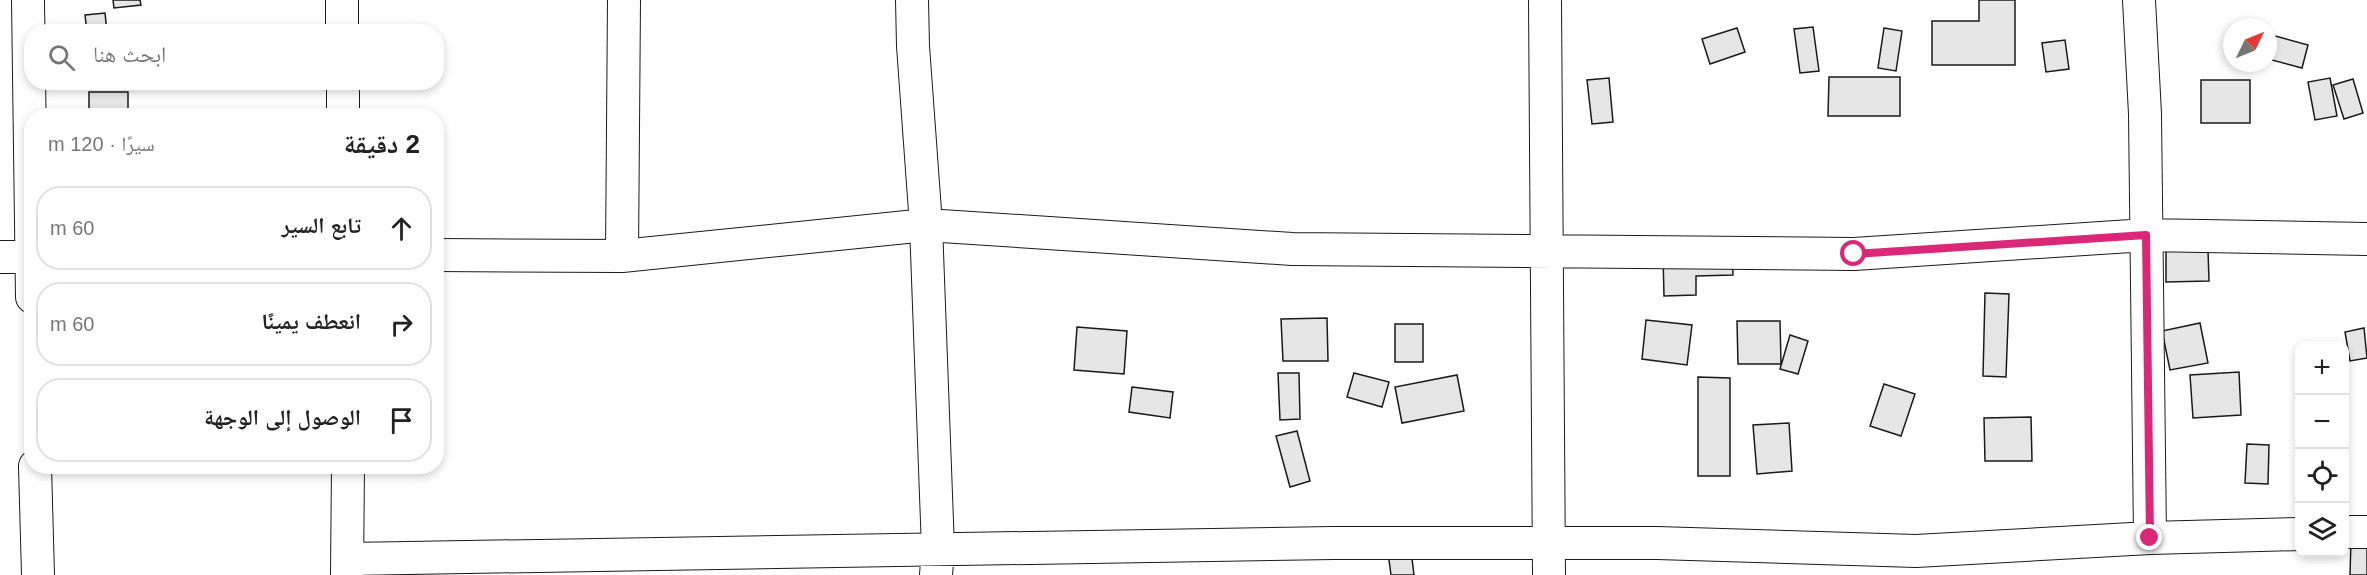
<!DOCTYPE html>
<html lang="ar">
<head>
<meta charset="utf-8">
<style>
	body { margin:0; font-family:Helvetica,"Noto Naskh Arabic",sans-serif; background:#f6f6f6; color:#222; direction:rtl }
	.controls { position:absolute; right:18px; bottom:18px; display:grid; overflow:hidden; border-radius:12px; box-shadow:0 3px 9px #0003 }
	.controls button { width:54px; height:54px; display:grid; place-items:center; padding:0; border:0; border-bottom:2px solid #e0e0e0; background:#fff; color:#222; font:30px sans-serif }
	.compass { position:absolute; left:2223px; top:18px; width:54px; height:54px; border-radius:50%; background:#fff; box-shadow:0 3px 9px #0003; rotate:47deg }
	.stop { position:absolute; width:18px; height:18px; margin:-14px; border:4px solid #db2777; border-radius:50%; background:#fff }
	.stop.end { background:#db2777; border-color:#fff; box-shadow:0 2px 6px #0008 }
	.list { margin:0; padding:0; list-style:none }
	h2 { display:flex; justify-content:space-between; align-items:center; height:78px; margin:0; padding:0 24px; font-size:26px }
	h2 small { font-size:20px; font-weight:400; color:#767676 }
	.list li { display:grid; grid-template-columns:39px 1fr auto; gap:18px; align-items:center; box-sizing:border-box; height:84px; margin:0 12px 12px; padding:0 12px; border:2px solid #e0e0e0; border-radius:24px }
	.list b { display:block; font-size:22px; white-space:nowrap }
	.list em { font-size:20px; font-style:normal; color:#767676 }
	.icon { flex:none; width:33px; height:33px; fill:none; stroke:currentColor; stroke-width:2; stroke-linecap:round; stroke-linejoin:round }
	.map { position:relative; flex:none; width:2367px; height:575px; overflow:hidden; direction:ltr }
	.search { position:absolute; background:#fff; box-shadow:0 3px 9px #0003; left:24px; top:24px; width:420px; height:66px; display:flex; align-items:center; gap:15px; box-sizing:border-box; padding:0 21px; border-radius:24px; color:#767676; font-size:22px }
	.panel { position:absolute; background:#fff; box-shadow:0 3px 9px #0003; left:24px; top:108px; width:420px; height:366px; border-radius:24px; direction:rtl }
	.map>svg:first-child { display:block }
	.building { fill:#e6e6e6; stroke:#1a1a1a; stroke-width:1.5 }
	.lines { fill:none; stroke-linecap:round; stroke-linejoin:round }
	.minor-casing { stroke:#1a1a1a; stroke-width:34 }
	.minor { stroke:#fff; stroke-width:32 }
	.route { stroke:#db2777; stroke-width:8 }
</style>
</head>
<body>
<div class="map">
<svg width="2367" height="575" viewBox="0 0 2367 575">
	<rect width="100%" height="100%" fill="#fff"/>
	<path class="building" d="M 113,0 L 140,0 L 141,5 L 114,8 Z
		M 1979,0 L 2015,0 L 2015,65 L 1932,65 L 1932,21 L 1979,21 Z
		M 105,13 L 107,32 L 87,32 L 85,15 Z
		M 1813,27 L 1819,71 L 1800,73 L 1794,29 Z
		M 1737,28 L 1745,52 L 1710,64 L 1702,39 Z
		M 1884,28 L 1902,31 L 1896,71 L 1878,68 Z
		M 2268,34 L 2308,45 L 2302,68 L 2268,59 Z
		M 2065,40 L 2069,69 L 2046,72 L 2042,43 Z
		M 1829,77 L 1900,77 L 1900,116 L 1828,116 Z
		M 1609,78 L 1613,122 L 1592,124 L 1587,80 Z
		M 2330,78 L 2337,116 L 2315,120 L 2308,82 Z
		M 2353,79 L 2363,113 L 2344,119 L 2333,85 Z
		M 2201,80 L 2250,80 L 2250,123 L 2201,123 Z
		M 89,92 L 128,92 L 128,116 L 89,116 Z
		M 2166,250 L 2208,250 L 2209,281 L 2166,282 Z
		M 1732,254 L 1733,275 L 1696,276 L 1696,295 L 1664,296 L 1663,256 Z
		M 1985,293 L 2009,294 L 2006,377 L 1983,376 Z
		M 1327,318 L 1328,361 L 1283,361 L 1281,319 Z
		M 1646,320 L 1692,325 L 1687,365 L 1642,359 Z
		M 1737,321 L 1780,321 L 1781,364 L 1738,364 Z
		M 2200,323 L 2208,363 L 2170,370 L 2162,331 Z
		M 1395,324 L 1423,324 L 1423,362 L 1395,362 Z
		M 1077,327 L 1127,331 L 1124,374 L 1074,370 Z
		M 2364,328 L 2367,358 L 2350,361 L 2345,332 Z
		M 1790,335 L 1808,341 L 1798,374 L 1780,369 Z
		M 2239,372 L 2241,415 L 2193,418 L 2190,375 Z
		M 1278,373 L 1299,373 L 1300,419 L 1280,420 Z
		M 1354,373 L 1389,382 L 1382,407 L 1347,397 Z
		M 1457,375 L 1464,411 L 1402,423 L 1395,387 Z
		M 1698,377 L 1730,378 L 1730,476 L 1698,476 Z
		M 1884,384 L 1915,394 L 1901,436 L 1870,426 Z
		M 1132,387 L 1173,392 L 1170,418 L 1129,412 Z
		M 2031,417 L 2032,461 L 1985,461 L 1984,418 Z
		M 1789,423 L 1792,471 L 1757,474 L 1753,425 Z
		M 1297,431 L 1310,481 L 1290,487 L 1276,436 Z
		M 2247,444 L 2269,445 L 2268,484 L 2245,483 Z
		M 2351,539 L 2367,540 L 2367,575 L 2350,575 Z
		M 1410,542 L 1414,575 L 1391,575 L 1387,545 Z"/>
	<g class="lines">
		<defs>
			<path id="minor" d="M 28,0 L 32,297
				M 342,0 L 342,32
				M 912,0 L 913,46 L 926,225 L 938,549 L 936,575
				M 1545,0 L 1549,575
				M 2139,0 L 2145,114 L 2150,538
				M 343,82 L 343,116
				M 436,255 L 622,256 L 926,225 L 1292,249 L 1854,254 L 2146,235 L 2367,239
				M 622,256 L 624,0
				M 0,257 L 32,257
				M 35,466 L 38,575
				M 2344,532 L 2367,532
				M 348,559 L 1333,543 L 1657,543 L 1916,551 L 2150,538 L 2300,534
				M 347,575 L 348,466"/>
		</defs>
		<use href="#minor" class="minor-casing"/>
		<use href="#minor" class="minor"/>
	</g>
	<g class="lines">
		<path class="route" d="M 1854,254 L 2146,235 L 2150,538"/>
	</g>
</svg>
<div class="controls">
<button>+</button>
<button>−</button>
<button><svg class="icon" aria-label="locate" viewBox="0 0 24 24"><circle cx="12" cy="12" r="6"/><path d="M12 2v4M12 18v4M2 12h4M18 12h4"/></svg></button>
<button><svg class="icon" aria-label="layers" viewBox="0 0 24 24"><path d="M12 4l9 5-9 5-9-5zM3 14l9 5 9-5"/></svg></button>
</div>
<svg class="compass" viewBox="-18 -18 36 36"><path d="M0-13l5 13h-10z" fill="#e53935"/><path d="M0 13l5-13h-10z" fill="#767676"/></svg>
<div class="stop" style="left:1854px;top:254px"></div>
<div class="stop end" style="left:2150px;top:538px"></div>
<div class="search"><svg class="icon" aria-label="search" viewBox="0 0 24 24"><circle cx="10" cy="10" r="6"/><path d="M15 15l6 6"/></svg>ابحث هنا</div>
<section class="panel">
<h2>2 دقيقة<small>سيرًا · 120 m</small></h2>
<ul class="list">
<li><svg class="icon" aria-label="ahead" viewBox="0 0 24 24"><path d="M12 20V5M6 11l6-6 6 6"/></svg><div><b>تابع السير</b></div><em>60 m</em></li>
<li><svg class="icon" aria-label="right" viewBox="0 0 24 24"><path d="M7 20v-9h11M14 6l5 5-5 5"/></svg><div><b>انعطف يمينًا</b></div><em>60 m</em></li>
<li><svg class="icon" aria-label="arrive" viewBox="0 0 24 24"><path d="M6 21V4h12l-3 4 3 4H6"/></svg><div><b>الوصول إلى الوجهة</b></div></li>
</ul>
</section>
</div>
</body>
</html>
